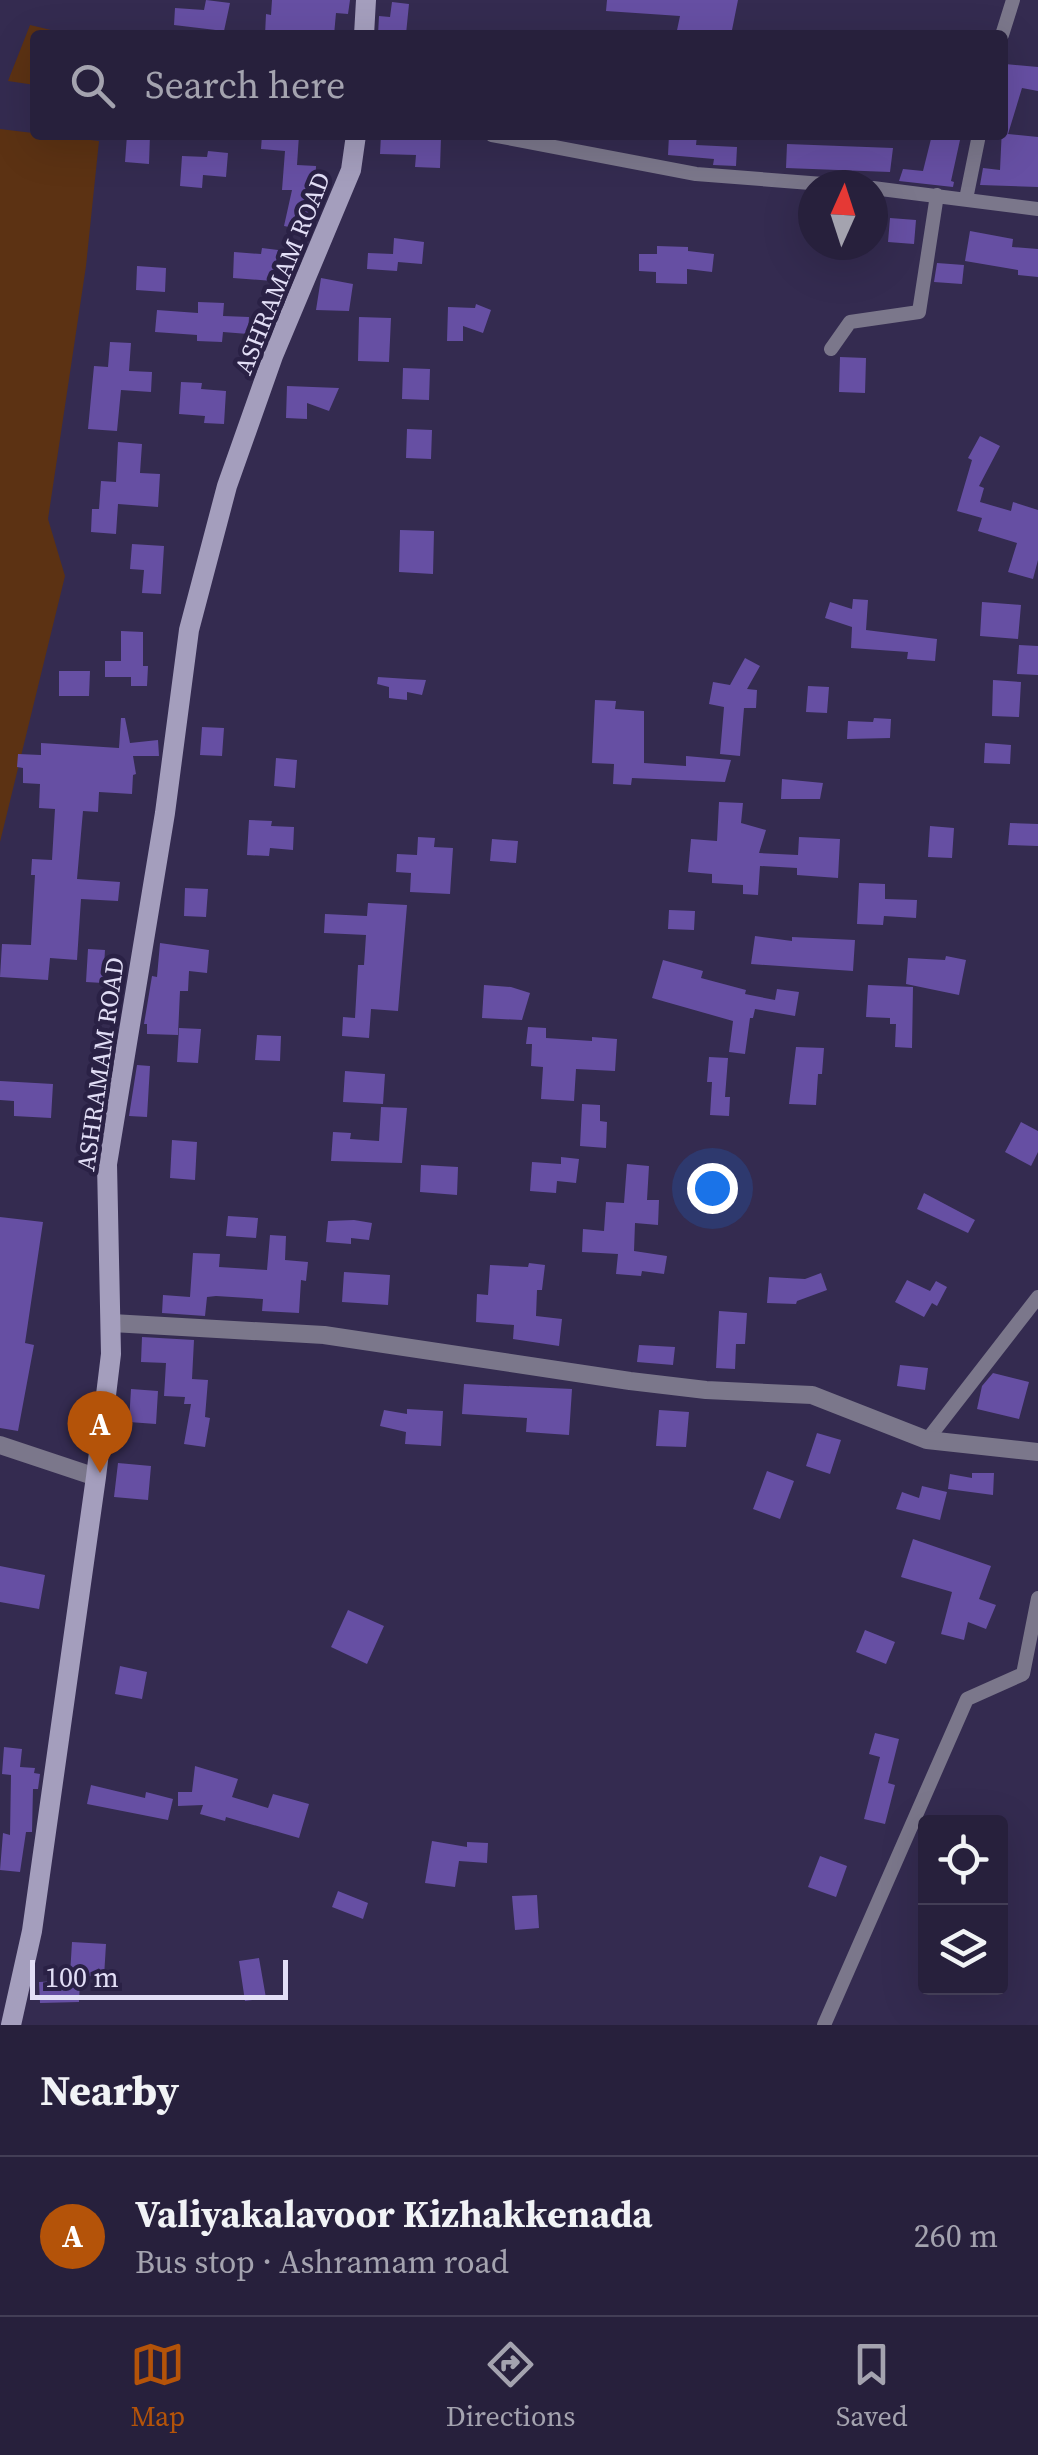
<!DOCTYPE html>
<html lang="en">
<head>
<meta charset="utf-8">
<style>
	body { margin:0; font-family:"Source Serif 4",serif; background:#332d47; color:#f1f3f6 }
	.controls { position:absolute; right:30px; bottom:30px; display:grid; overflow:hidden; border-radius:10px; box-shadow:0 10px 40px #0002 }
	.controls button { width:90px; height:90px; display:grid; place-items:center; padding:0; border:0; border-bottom:2px solid #433e56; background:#27203c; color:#f1f3f6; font:50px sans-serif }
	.compass { position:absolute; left:798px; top:170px; width:90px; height:90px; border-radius:50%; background:#27203c; box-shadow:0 10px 40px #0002; rotate:3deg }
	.scale { position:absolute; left:30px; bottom:25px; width:258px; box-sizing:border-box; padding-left:10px; border:5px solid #e2def6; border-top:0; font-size:28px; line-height:35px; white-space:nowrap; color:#e2def6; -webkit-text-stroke:8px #2a2145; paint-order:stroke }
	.you { position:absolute; left:712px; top:1188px; width:35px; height:35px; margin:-25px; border:8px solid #fff; border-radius:50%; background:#1a73e8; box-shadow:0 0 0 15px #1a73e833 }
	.badge { display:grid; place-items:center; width:65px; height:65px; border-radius:50%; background:#b45309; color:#fff; font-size:32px; font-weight:700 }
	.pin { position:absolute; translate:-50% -82px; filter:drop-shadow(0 2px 5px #0008) }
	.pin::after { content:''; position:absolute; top:52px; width:35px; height:30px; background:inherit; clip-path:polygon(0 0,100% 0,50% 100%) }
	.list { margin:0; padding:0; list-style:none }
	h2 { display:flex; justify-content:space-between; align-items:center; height:130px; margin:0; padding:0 40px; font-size:42px }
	h2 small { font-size:32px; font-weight:400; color:#a4a3af }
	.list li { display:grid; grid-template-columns:65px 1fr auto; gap:30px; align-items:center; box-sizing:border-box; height:160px; padding:0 40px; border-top:2px solid #433e56 }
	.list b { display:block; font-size:38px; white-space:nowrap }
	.list p { margin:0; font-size:32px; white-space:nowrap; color:#a4a3af }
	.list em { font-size:32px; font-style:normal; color:#a4a3af }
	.icon { flex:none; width:55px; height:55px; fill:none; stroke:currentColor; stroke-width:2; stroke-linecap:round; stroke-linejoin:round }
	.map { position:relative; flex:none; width:1038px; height:2025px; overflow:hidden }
	.search { position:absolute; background:#27203c; box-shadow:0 10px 40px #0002; left:30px; right:30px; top:30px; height:110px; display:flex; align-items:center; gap:25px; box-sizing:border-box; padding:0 35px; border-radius:10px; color:#a4a3af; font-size:38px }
	.sheet { height:290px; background:#27203c }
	nav { display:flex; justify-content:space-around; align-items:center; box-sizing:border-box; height:140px; border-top:2px solid #433e56; background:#27203c; font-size:28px; color:#a4a3af }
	nav a { display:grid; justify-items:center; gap:5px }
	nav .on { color:#b45309 }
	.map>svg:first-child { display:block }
	.green { fill:#5c3213 }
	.building { fill:#664fa3 }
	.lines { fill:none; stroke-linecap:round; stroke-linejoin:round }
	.minor { stroke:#7b778b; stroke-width:14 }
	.tertiary { stroke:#7b778b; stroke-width:18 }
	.secondary { stroke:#a49ebd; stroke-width:20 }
	.labels { text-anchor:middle; stroke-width:9; stroke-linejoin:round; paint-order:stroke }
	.street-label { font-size:25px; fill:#e2def6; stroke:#2a2145 }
</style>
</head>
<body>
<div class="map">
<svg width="1038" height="2025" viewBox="0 0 1038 2025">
	<rect width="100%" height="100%" fill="#342b50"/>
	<path class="green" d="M 30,25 L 72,35 L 35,35 L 35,85 L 8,81 Z
		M 0,129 L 99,141 L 86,266 L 48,519 L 65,576 L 0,842 Z"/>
	<path class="building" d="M 206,0 L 230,3 L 224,31 L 174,25 L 175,8 L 204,10 Z
		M 272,0 L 350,0 L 348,14 L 336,13 L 334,35 L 290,32 L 290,35 L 265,35 L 266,14 L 271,15 Z
		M 607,0 L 738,0 L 731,35 L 676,35 L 680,16 L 606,11 Z
		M 392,2 L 409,4 L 406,34 L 378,35 L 379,16 L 390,17 Z
		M 1005,64 L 1038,67 L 1038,91 L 1022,88 L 1008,134 L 1038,137 L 1038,187 L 980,185 L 983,168 L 1000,170 Z
		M 127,135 L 150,135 L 149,164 L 125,162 Z
		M 262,135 L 299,135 L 297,165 L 316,166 L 315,192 L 312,192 L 304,230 L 284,226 L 292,190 L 282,190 L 285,151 L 261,149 Z
		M 381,135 L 441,137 L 440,168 L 415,167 L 416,155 L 380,154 Z
		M 669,135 L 697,135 L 696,145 L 737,147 L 736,166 L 713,165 L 714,159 L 668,155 Z
		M 932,135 L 960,140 L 951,181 L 954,182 L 953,187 L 899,181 L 903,169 L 923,171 Z
		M 787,144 L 893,148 L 890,172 L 786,168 Z
		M 208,151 L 228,153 L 226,177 L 203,175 L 202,188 L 180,186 L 182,156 L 207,157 Z
		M 890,218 L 916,220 L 914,244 L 888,242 Z
		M 970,231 L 1013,239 L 1012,247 L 1038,249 L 1038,277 L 1018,275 L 1018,270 L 965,261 Z
		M 394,238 L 424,242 L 422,264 L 398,262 L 397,271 L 367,269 L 368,253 L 393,254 Z
		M 657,246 L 688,247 L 688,251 L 714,254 L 712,272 L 687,269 L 687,284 L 656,283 L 656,272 L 639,271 L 639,254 L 657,254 Z
		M 262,248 L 278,250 L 273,281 L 233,278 L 234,252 L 261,254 Z
		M 937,263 L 964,265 L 962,284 L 934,282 Z
		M 137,266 L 166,268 L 165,292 L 136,290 Z
		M 321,278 L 353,284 L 349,311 L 316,310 Z
		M 198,302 L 224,303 L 223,316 L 249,317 L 248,334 L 223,332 L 222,342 L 197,341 L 197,335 L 155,332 L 157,310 L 198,313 Z
		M 476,304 L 491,310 L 483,333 L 463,326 L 463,341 L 447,341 L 448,307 L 475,308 Z
		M 359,317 L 391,318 L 389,362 L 358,361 Z
		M 110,342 L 131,343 L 129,371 L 152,372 L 151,392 L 121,390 L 117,431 L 88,429 L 94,366 L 108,367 Z
		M 840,357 L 866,358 L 865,393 L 839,392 Z
		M 403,368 L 430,369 L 429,400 L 402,399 Z
		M 181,382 L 202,383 L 201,389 L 226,391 L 224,424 L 204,423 L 205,416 L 179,414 Z
		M 287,386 L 339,388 L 329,411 L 307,403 L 307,419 L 286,418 Z
		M 407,429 L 432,430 L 431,459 L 406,458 Z
		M 980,436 L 1000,446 L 979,486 L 984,488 L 980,502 L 1011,511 L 1013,502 L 1038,510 L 1038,560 L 1033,579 L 1008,572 L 1017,543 L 978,531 L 982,518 L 957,511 L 972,460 L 968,458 Z
		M 118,442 L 142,444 L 140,473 L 160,474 L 158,507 L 118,504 L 116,534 L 91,532 L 92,509 L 99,509 L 101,481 L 116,482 Z
		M 400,530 L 434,531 L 433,574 L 399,572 Z
		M 132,544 L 164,546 L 161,594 L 142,593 L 144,570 L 130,569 Z
		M 853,599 L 868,600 L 866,630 L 937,639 L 935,661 L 907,659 L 908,652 L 851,648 L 852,627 L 825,618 L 830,602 L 852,609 Z
		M 982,602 L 1021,605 L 1018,639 L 980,636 Z
		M 121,631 L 143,632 L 143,666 L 148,666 L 147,686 L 131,686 L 131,677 L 105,677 L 105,661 L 121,661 Z
		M 1019,645 L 1038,646 L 1038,675 L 1017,674 Z
		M 745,658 L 760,666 L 747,689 L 757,690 L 756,708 L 744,708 L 740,756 L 720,754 L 724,707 L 709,704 L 713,682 L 730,685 Z
		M 59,671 L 90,671 L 89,696 L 59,696 Z
		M 378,677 L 408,679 L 426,680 L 422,695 L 407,692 L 407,700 L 389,698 L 389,687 L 377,684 Z
		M 993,680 L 1021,682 L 1019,717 L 992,716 Z
		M 808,686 L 829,687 L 827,713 L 806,712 Z
		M 595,700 L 616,701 L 615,709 L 644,711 L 644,763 L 686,766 L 686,756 L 731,760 L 725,782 L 632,778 L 631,785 L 613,784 L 614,764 L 592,763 Z
		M 121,718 L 125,718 L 130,743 L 158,740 L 159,756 L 133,756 L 136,774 L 133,775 L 132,794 L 99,792 L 98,812 L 83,811 L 77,879 L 120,882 L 118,901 L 81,899 L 77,960 L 50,958 L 48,980 L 0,977 L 2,944 L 31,945 L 35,875 L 31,875 L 32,859 L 52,860 L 55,809 L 39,808 L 40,784 L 23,783 L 23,768 L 17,767 L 18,754 L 41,755 L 41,743 L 119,748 Z
		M 874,718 L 891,719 L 890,738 L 847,739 L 848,721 L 873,722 Z
		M 202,727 L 224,728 L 222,756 L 200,755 Z
		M 985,743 L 1011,745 L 1010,764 L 984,763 Z
		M 276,758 L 297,760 L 295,788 L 274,786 Z
		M 782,779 L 823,783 L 820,799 L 781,799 Z
		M 719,802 L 743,803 L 741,823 L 766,830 L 759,853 L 798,855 L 799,837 L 840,839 L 838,878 L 797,875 L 797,868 L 760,866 L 758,895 L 743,894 L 743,885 L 712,883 L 712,874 L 688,872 L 691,839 L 717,841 Z
		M 249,820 L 272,821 L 271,826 L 294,827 L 293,850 L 270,848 L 269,856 L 247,855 Z
		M 1010,823 L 1038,824 L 1038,846 L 1008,845 Z
		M 930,826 L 954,828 L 952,858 L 928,857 Z
		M 418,837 L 435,838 L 434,847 L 453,848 L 450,894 L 410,892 L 411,873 L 396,872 L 397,854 L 417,855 Z
		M 492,839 L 518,841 L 516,863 L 490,861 Z
		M 859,883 L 885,884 L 885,899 L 917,900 L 916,918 L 884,916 L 883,925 L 857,924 Z
		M 185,888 L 208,889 L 206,917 L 184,916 Z
		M 368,903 L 407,905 L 398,1011 L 371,1009 L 369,1038 L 342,1036 L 343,1017 L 355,1018 L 358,965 L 364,965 L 366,935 L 324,933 L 325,914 L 367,916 Z
		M 669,910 L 695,911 L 694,930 L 668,929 Z
		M 755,936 L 792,941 L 792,937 L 855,940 L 853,971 L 751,964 Z
		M 160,943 L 209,950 L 207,973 L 189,971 L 188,991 L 180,991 L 178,1035 L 147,1034 L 147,1024 L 144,1024 L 152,976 L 157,977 Z
		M 88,949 L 105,950 L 103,983 L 86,982 Z
		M 946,956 L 966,960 L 959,995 L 906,984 L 908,958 L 945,960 Z
		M 663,960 L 703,971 L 701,978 L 746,990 L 745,994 L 775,1000 L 777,989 L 799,992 L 795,1016 L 755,1009 L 753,1018 L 750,1018 L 745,1054 L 729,1052 L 733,1021 L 652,998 Z
		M 484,985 L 511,987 L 530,993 L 522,1020 L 482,1018 Z
		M 868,985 L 913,987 L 912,1048 L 895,1047 L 896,1024 L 890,1024 L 890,1018 L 866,1017 Z
		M 528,1027 L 546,1028 L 546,1038 L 592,1041 L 592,1037 L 617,1039 L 615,1071 L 576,1069 L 574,1101 L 541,1099 L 543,1067 L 531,1066 L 532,1044 L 526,1044 Z
		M 179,1028 L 201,1029 L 198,1063 L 177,1062 Z
		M 257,1035 L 281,1036 L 280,1061 L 255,1060 Z
		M 796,1047 L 824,1048 L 822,1074 L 818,1074 L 816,1105 L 789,1104 Z
		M 709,1057 L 728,1058 L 725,1097 L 730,1097 L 729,1116 L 710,1115 L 712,1082 L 707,1082 Z
		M 137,1065 L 150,1066 L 147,1117 L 129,1116 Z
		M 345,1071 L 385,1074 L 383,1104 L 343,1102 Z
		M 0,1081 L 53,1084 L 51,1118 L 14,1116 L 14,1101 L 0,1100 Z
		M 582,1104 L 600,1105 L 600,1121 L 607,1122 L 606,1148 L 580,1146 Z
		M 381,1107 L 407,1108 L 402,1163 L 331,1161 L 333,1132 L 351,1133 L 350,1139 L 379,1141 Z
		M 1021,1122 L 1038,1131 L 1038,1152 L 1031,1166 L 1005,1152 Z
		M 172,1140 L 197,1142 L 195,1180 L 170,1178 Z
		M 561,1157 L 579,1159 L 576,1183 L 557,1181 L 556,1193 L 530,1191 L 532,1162 L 561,1164 Z
		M 627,1164 L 649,1166 L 647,1200 L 659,1200 L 658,1225 L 635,1223 L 634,1251 L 667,1256 L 664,1274 L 642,1271 L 641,1276 L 616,1274 L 618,1254 L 582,1252 L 583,1229 L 604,1231 L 606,1202 L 624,1203 Z
		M 421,1165 L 458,1167 L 457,1195 L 420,1192 Z
		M 924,1193 L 975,1220 L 968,1233 L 917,1209 Z
		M 228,1216 L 258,1218 L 256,1238 L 226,1236 Z
		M 0,1217 L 43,1222 L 25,1343 L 34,1345 L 18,1431 L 0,1428 Z
		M 354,1220 L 372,1223 L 369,1240 L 351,1238 L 351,1244 L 326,1242 L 328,1221 Z
		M 270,1235 L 286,1236 L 285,1260 L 308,1262 L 306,1281 L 301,1280 L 299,1313 L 262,1311 L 263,1299 L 216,1296 L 207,1297 L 205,1316 L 162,1313 L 163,1295 L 190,1297 L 193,1253 L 220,1254 L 219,1267 L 267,1270 Z
		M 529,1263 L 545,1265 L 542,1290 L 537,1290 L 536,1316 L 562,1319 L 559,1346 L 513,1339 L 514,1325 L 476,1322 L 477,1294 L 488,1295 L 490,1265 L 528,1267 Z
		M 344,1272 L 390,1275 L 388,1305 L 342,1302 Z
		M 821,1273 L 827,1290 L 797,1301 L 796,1304 L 767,1303 L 769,1277 L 805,1279 Z
		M 907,1280 L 930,1291 L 936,1281 L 947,1287 L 937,1306 L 932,1303 L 924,1317 L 895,1302 Z
		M 719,1311 L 747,1313 L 745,1344 L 736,1344 L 735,1369 L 716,1368 Z
		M 142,1337 L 194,1340 L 192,1379 L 208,1380 L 205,1417 L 210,1418 L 205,1447 L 184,1444 L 191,1404 L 184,1404 L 185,1397 L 164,1396 L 166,1363 L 141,1362 Z
		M 639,1345 L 675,1347 L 673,1365 L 637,1362 Z
		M 900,1365 L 928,1368 L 925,1390 L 897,1386 Z
		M 993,1373 L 1029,1382 L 1019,1419 L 977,1409 L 982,1386 Z
		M 464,1384 L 572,1389 L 569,1435 L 526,1432 L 527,1418 L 462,1414 Z
		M 131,1389 L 158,1391 L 156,1424 L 129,1422 Z
		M 407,1409 L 443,1411 L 441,1446 L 405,1444 L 406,1432 L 380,1426 L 384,1410 L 407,1414 Z
		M 659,1410 L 689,1412 L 686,1447 L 656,1446 Z
		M 817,1433 L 841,1440 L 830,1474 L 806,1466 Z
		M 118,1463 L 151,1466 L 148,1500 L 114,1497 Z
		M 767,1471 L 794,1481 L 780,1519 L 753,1509 Z
		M 972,1473 L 994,1473 L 993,1495 L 948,1489 L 950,1474 L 972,1478 Z
		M 922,1486 L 947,1492 L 940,1520 L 896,1509 L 902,1492 L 919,1498 Z
		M 913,1539 L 991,1566 L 979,1599 L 996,1605 L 986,1629 L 968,1622 L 964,1640 L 941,1634 L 952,1592 L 901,1577 Z
		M 0,1566 L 45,1575 L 39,1609 L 0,1602 Z
		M 348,1610 L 384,1626 L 367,1664 L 331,1647 Z
		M 865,1630 L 895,1642 L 886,1664 L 856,1652 Z
		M 120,1666 L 147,1672 L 142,1699 L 115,1694 Z
		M 875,1733 L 899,1739 L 888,1783 L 895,1785 L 885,1824 L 864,1819 L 880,1757 L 869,1754 Z
		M 4,1747 L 22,1749 L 20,1767 L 35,1768 L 34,1773 L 40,1774 L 38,1789 L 33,1789 L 32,1832 L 26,1832 L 20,1872 L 0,1870 L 3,1833 L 10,1835 L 11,1775 L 2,1774 Z
		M 195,1766 L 238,1779 L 232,1797 L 268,1808 L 273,1794 L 309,1804 L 299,1838 L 226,1817 L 225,1821 L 200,1814 L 203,1805 L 178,1806 L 178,1792 L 192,1792 Z
		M 91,1785 L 145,1798 L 146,1792 L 173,1799 L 168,1820 L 87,1804 Z
		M 432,1841 L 467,1847 L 467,1842 L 488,1843 L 487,1863 L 459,1861 L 455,1887 L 425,1883 Z
		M 820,1856 L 847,1866 L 836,1897 L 808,1887 Z
		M 338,1891 L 368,1903 L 363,1919 L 332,1907 Z
		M 537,1895 L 539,1928 L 515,1930 L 512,1896 Z
		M 72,1942 L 106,1944 L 104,1977 L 70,1975 Z
		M 259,1958 L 266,1998 L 245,2001 L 239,1961 Z
		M 80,1980 L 79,2002 L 40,2003 L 39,1982 Z"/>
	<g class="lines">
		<path class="minor" d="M 1002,35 L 1013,0
			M 492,135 L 696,174 L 836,185
			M 873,188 L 1038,209
			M 966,199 L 979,135
			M 831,349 L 850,322 L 919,312 L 937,195
			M 927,1440 L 1038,1297
			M 824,2025 L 967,1699 L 1023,1674 L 1038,1598"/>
		<path class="tertiary" d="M 112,1323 L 324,1335 L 630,1381 L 706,1390 L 812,1395 L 927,1440 L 1038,1452
			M 0,1445 L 96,1477"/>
		<path class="secondary" d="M 364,35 L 366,0
			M 11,2025 L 32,1931 L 96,1477 L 111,1354 L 107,1164 L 165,813 L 189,630 L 227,486 L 273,356 L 351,170 L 356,135"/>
	</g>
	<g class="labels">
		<g class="street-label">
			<text transform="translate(282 273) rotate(-68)" y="9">ASHRAMAM ROAD</text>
			<text transform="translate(100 1064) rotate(-82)" y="9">ASHRAMAM ROAD</text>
		</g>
	</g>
</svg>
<div class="controls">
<button><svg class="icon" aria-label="locate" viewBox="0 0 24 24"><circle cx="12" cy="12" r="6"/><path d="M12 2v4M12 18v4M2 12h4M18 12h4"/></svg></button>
<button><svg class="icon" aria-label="layers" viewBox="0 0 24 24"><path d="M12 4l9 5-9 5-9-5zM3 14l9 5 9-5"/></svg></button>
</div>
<svg class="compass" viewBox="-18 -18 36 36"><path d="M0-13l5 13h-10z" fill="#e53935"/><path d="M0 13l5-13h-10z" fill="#a4a3af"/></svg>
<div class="scale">100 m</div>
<div class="you"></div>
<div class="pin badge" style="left:100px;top:1473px">A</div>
<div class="search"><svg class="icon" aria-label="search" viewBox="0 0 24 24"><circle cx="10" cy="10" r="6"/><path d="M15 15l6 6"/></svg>Search here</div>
</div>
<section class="sheet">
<h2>Nearby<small></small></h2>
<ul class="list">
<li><span class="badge">A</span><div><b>Valiyakalavoor Kizhakkenada</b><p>Bus stop · Ashramam road</p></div><em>260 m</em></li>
</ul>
</section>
<nav>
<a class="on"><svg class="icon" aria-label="map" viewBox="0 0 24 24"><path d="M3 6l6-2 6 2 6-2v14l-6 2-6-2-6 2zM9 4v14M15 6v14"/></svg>Map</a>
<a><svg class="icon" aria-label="directions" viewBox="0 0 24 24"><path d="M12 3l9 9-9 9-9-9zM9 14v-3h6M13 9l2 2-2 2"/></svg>Directions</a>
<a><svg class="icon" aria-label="saved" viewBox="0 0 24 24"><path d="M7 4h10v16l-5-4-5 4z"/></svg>Saved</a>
</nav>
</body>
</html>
